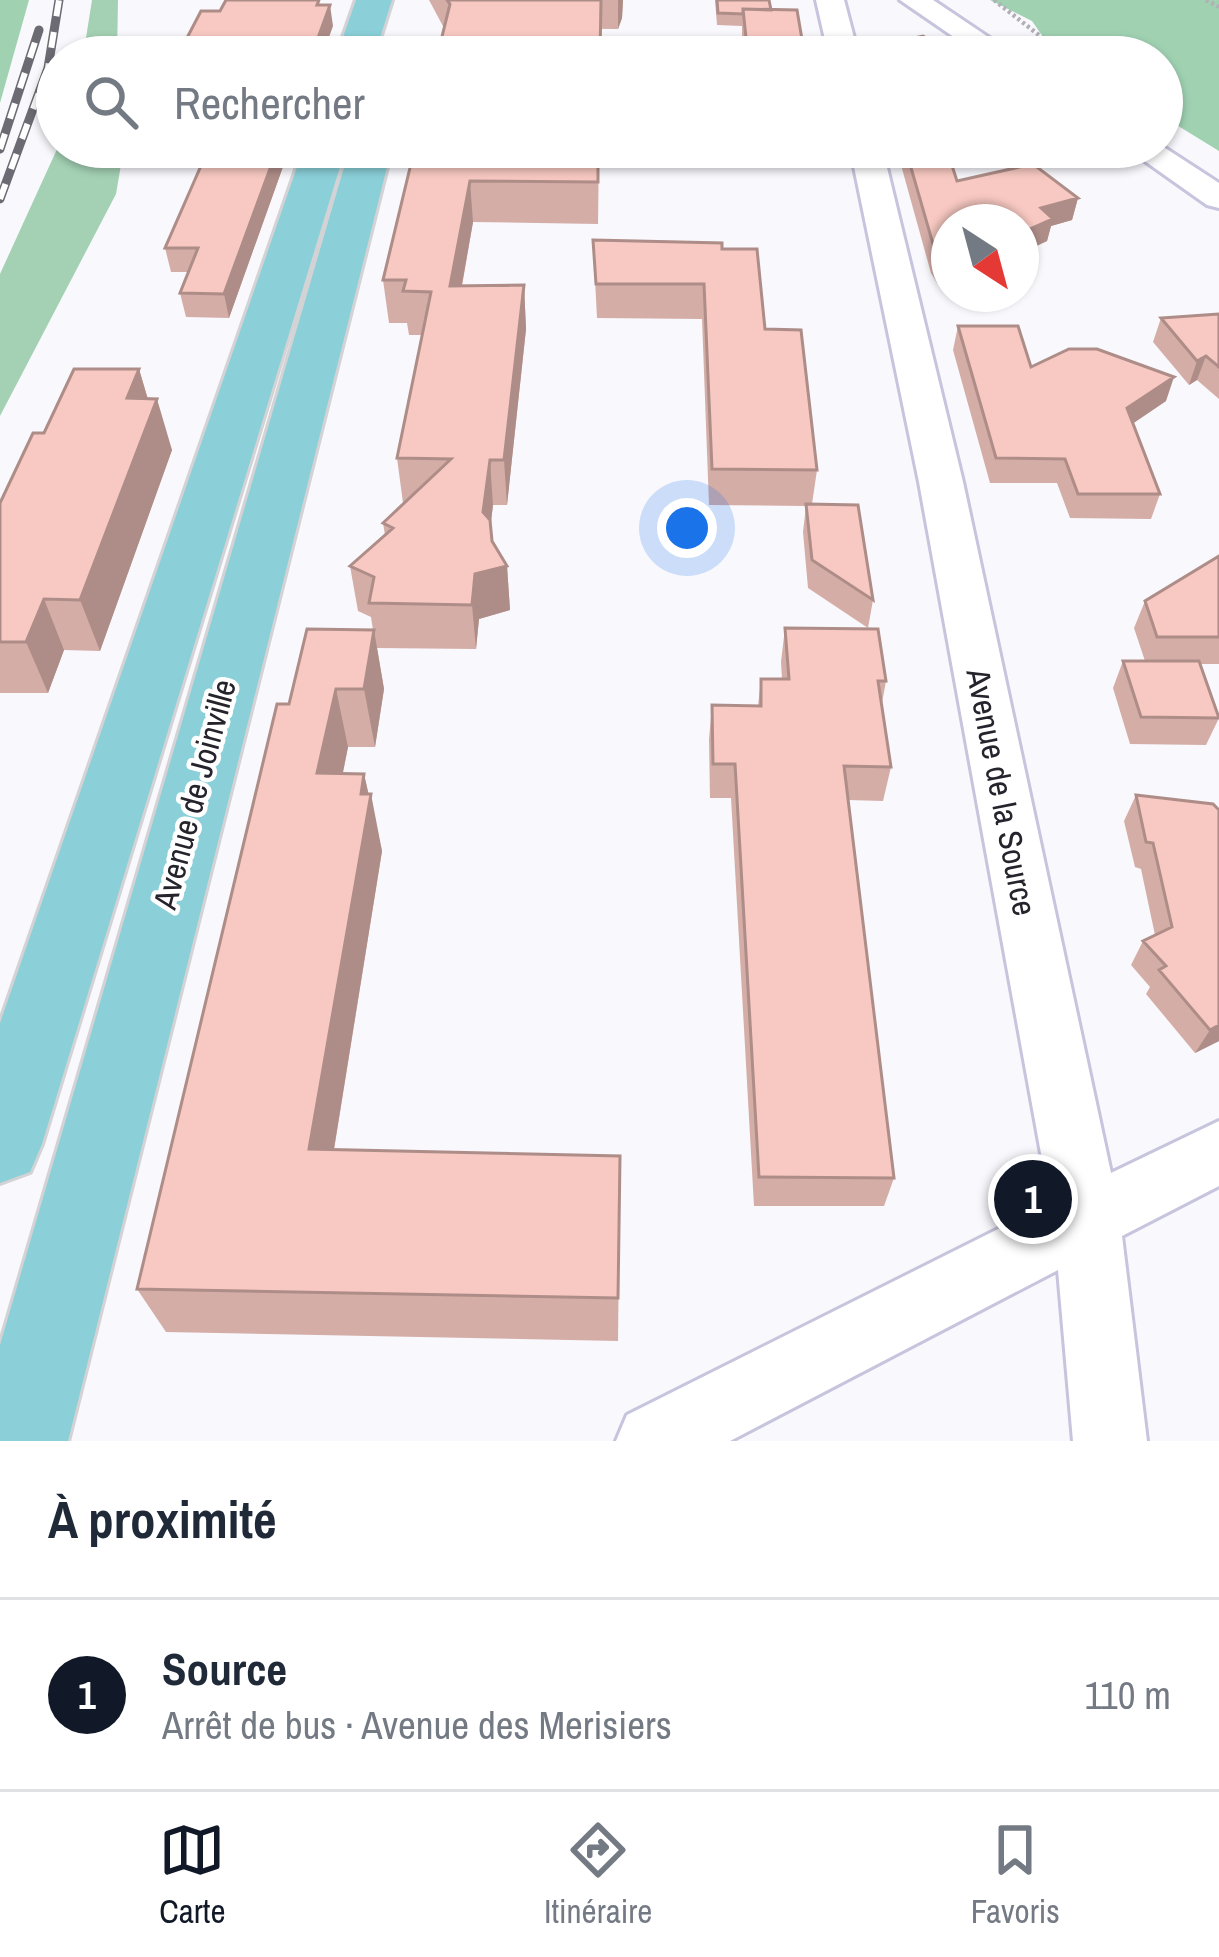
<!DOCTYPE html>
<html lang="fr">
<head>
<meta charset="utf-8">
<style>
	body { margin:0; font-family:"Archivo Narrow",sans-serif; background:#f6f6f7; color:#1f2937 }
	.compass { position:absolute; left:931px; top:204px; width:108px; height:108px; border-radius:50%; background:#fff; box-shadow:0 3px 9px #0004; rotate:144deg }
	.you { position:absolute; left:687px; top:528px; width:42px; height:42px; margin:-30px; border:9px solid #fff; border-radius:50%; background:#1a73e8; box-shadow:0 0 0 18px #1a73e833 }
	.badge { display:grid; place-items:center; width:78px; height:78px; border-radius:50%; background:#111827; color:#fff; font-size:39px; font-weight:700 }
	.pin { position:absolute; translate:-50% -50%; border:6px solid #fff; box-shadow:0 3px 12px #0006 }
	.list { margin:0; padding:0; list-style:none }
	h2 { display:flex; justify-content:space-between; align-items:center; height:156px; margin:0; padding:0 48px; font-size:51px }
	h2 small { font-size:39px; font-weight:400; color:#747a83 }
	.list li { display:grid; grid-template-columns:78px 1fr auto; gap:36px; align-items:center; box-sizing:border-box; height:192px; padding:0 48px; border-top:3px solid #e0e1e3 }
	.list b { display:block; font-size:45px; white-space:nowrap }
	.list p { margin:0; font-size:39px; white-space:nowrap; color:#747a83 }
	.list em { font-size:39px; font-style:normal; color:#747a83 }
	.icon { flex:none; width:66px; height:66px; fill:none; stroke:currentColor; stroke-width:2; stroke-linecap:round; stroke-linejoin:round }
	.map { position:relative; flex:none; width:1219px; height:1441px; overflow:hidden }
	.search { position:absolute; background:#fff; box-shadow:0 3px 9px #0004; left:36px; right:36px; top:36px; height:132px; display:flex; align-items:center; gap:30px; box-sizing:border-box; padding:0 42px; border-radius:66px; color:#747a83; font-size:45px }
	.sheet { height:348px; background:#fff }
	nav { display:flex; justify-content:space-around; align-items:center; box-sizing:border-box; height:168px; border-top:3px solid #e0e1e3; background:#fff; font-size:33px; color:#747a83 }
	nav a { display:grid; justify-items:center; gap:6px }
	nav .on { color:#111827 }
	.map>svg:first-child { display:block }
	.green { fill:#a4d1b4 }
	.forest { fill:#a0d2b2 }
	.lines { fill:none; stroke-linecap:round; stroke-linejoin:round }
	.street-casing { stroke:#c7c4dd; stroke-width:6 }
	.primary-casing { stroke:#d3d3d5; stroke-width:6 }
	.path { stroke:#b0b0b6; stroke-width:4.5; stroke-dasharray:3 3; stroke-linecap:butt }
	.street { fill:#fff; fill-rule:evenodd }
	.primary { fill:#8bd0d9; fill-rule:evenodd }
	.rail-casing { stroke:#6c6b73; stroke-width:9 }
	.rail { stroke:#fff; stroke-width:6; stroke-dasharray:16; stroke-linecap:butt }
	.wall { fill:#d5ada7 }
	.shaded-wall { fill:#ae8d88 }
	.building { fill:#f8c9c2; stroke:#ae8d88; stroke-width:3 }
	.labels { text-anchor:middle; stroke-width:9; stroke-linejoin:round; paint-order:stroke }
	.street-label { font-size:33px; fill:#25242d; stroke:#fff }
</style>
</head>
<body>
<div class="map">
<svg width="1219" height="1441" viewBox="0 0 1219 1441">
	<rect width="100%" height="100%" fill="#f8f8fd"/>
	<path class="green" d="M 92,0 L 118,0 L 117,57 L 83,57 Z
		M 58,147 L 124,147 L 116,194 L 0,416 L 0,274 Z"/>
	<path class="forest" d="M 0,0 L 29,0 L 0,103 Z
		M 990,0 L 1219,0 L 1219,151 L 1162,116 L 1162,57 L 1067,57 L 1050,47 L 1032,21 Z"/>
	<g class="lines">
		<defs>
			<path id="street" d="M 816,0 L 844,0 L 859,57 L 829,57 Z
				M 900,0 L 933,0 L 1018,57 L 983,57 Z
				M 1162,146 L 1219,183 L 1219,208 L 1207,205 L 1125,147 Z
				M 850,147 L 882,147 L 963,482 L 1111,1173 L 1219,1121 L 1219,1186 L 1122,1236 L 1147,1441 L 1073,1441 L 1058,1270 L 730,1441 L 616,1441 L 627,1415 L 1050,1203 L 919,482 Z"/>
			<path id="primary" d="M 356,0 L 392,0 L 374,57 L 336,57 Z
				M 304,147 L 346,147 L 42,1144 L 30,1172 L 0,1183 L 0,1023 Z
				M 350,147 L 392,147 L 68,1441 L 0,1441 L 0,1345 Z"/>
		</defs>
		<use href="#street" class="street-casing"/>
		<use href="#primary" class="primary-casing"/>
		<path class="path" d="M 994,0 L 1067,57
			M 1206,0 L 1219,7"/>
		<use href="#street" class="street"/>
		<use href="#primary" class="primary"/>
		<defs>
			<path id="rail" d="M 0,149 L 39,30
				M 0,199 L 48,68 L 59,0"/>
		</defs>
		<use href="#rail" class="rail-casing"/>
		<use href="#rail" class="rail"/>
	</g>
	<path class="wall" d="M 429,0 L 623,0 L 622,18 L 618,29 L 444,28 Z
		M 715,0 L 769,0 L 771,10 L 805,57 L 742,57 L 742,26 L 717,25 Z
		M 204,147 L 290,147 L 229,318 L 186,317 L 180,293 L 189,272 L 171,272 L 165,248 L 204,159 L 202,152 Z
		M 415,147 L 599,147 L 598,224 L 473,222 L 462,286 L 524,285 L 526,329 L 507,505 L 493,505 L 490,528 L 492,541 L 507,566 L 510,610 L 479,619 L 476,649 L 377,648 L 384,689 L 375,747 L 348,747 L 343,773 L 364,774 L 382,851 L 334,1150 L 620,1156 L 618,1341 L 166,1332 L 137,1289 L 289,704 L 373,630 L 371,617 L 358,611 L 350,566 L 385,535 L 383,523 L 403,503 L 397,458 L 422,335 L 409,335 L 407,323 L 389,323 L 383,280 Z
		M 751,147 L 811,147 L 811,148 Z
		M 896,147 L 946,147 L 957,181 L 1078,198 L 1072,220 L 1051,226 L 1047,241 L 1030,249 L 1024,271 L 1021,271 L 1021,222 L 949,222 L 937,283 L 931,273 Z
		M 593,240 L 722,249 L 765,329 L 817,470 L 812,504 L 873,600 L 868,628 L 808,588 L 803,532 L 806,506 L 709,505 L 702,319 L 597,318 Z
		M 1219,314 L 1219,399 L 1197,380 L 1189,385 L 1153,342 L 1161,318 Z
		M 958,326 L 1031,367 L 1166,401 L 1133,423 L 1160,494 L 1151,519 L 1070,518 L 1057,483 L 990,483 L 953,350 Z
		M 139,369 L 148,399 L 172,450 L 100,651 L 64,650 L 48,693 L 0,693 L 0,503 L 44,433 Z
		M 1219,556 L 1219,664 L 1200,664 L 1219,718 L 1206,745 L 1130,744 L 1113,688 L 1123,661 L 1145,661 L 1134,628 L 1145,601 Z
		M 785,628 L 886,681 L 882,703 L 891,767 L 883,801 L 848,800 L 894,1178 L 884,1206 L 754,1206 L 731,798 L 710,798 L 709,739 L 712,705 L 758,706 L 761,679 L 782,679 L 781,662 Z
		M 1136,795 L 1219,1041 L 1195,1053 L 1146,994 L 1150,987 L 1131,965 L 1143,941 L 1155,935 L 1141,869 L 1135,867 L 1124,821 Z"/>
	<path class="shaded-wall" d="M 618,0 L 623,0 L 622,18 L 618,29 Z
		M 330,5 L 333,26 L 322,57 L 311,57 Z
		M 278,147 L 290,147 L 229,318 L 224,294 Z
		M 470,181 L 473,222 L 454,329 L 450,286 Z
		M 1078,198 L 1072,220 L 1051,226 L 1047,241 L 1030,249 L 1023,232 L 1041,208 Z
		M 949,257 L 949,277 L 937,283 L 941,261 Z
		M 524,285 L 526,329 L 507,505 L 504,460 Z
		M 1206,356 L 1197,380 L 1189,385 L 1197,361 Z
		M 139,369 L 152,414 L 157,399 L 172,450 L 100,651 L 80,600 L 127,398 Z
		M 1174,377 L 1166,401 L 1119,433 L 1127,408 Z
		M 490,460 L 493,505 L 487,557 L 483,512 Z
		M 507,566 L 510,610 L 479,619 L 476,649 L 472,605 L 475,574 Z
		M 44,599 L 64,650 L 48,693 L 26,642 Z
		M 374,630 L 384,689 L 375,747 L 364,689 Z
		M 336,689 L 348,747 L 331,830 L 317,773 Z
		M 364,774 L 370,801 L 371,794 L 382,851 L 326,1198 L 309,1149 Z
		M 1219,1025 L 1219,1041 L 1195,1053 L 1210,1030 Z"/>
	<path class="building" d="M 226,0 L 319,0 L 317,5 L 330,5 L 311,57 L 177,57 L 201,11 L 220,11 Z
		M 447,0 L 601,0 L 600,57 L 437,57 L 450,4 Z
		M 717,0 L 769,0 L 771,10 L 743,9 L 743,14 L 718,13 Z
		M 743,9 L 797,10 L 805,57 L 748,57 Z
		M 923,36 L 950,53 L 951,57 L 879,57 L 876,46 Z
		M 204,147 L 278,147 L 224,294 L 180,293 L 198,248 L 165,248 L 207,152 L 202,152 Z
		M 415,147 L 598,147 L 598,182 L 470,181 L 450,286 L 524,285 L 504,460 L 490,460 L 483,512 L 490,520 L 492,541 L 507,566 L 475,574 L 472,605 L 369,603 L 374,577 L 350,566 L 393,528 L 383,523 L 451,459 L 397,458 L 431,292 L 403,291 L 406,280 L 383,280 Z
		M 905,147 L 946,147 L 957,181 L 1033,164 L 1078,198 L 1041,208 L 1053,219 L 1023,232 L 1030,249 L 1021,249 L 1021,222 L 949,222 L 949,257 L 941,261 L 935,251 Z
		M 593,240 L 722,243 L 722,249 L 757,249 L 765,329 L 801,330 L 817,470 L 712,469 L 704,284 L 596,284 Z
		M 1219,314 L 1219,367 L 1206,356 L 1197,361 L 1161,318 Z
		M 958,326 L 1018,326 L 1031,367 L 1069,349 L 1097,349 L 1174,377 L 1127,408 L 1160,494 L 1078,494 L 1065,459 L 996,458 Z
		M 74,369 L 139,369 L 127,398 L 157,399 L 80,600 L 44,599 L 26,642 L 0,642 L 0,503 L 33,433 L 44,433 Z
		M 806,504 L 858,505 L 873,600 L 812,560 Z
		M 1219,556 L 1219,637 L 1157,637 L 1145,601 Z
		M 785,628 L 878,629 L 886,681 L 878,681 L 891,767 L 844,766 L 894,1178 L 759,1177 L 735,764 L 713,764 L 712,705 L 761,706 L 761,679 L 789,679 Z
		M 307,629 L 374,630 L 364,689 L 336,689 L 317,773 L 364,774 L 361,794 L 371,794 L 309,1149 L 620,1156 L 618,1298 L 137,1289 L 277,704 L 289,704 Z
		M 1123,661 L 1199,661 L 1219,718 L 1141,717 Z
		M 1136,795 L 1213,804 L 1219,810 L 1219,1025 L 1210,1030 L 1159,970 L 1166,966 L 1143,941 L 1172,927 L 1153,843 L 1146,842 Z"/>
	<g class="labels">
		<g class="street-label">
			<text transform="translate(1002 792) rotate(79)" y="12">Avenue de la Source</text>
			<text transform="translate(194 794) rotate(-75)" y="12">Avenue de Joinville</text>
		</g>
	</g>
</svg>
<svg class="compass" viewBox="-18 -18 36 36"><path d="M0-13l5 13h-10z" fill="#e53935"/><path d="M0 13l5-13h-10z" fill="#747a83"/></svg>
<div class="you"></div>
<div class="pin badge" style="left:1033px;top:1199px">1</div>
<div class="search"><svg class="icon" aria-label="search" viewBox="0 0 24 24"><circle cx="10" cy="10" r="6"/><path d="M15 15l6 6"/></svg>Rechercher</div>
</div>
<section class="sheet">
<h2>À proximité<small></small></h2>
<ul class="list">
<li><span class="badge">1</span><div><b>Source</b><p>Arrêt de bus · Avenue des Merisiers</p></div><em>110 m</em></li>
</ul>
</section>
<nav>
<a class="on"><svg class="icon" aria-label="map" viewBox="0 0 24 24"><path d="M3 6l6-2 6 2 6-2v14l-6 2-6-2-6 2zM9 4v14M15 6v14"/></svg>Carte</a>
<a><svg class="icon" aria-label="directions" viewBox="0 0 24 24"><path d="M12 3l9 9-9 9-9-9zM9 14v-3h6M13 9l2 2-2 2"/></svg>Itinéraire</a>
<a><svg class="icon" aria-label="saved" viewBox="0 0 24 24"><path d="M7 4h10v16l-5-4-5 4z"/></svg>Favoris</a>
</nav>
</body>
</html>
